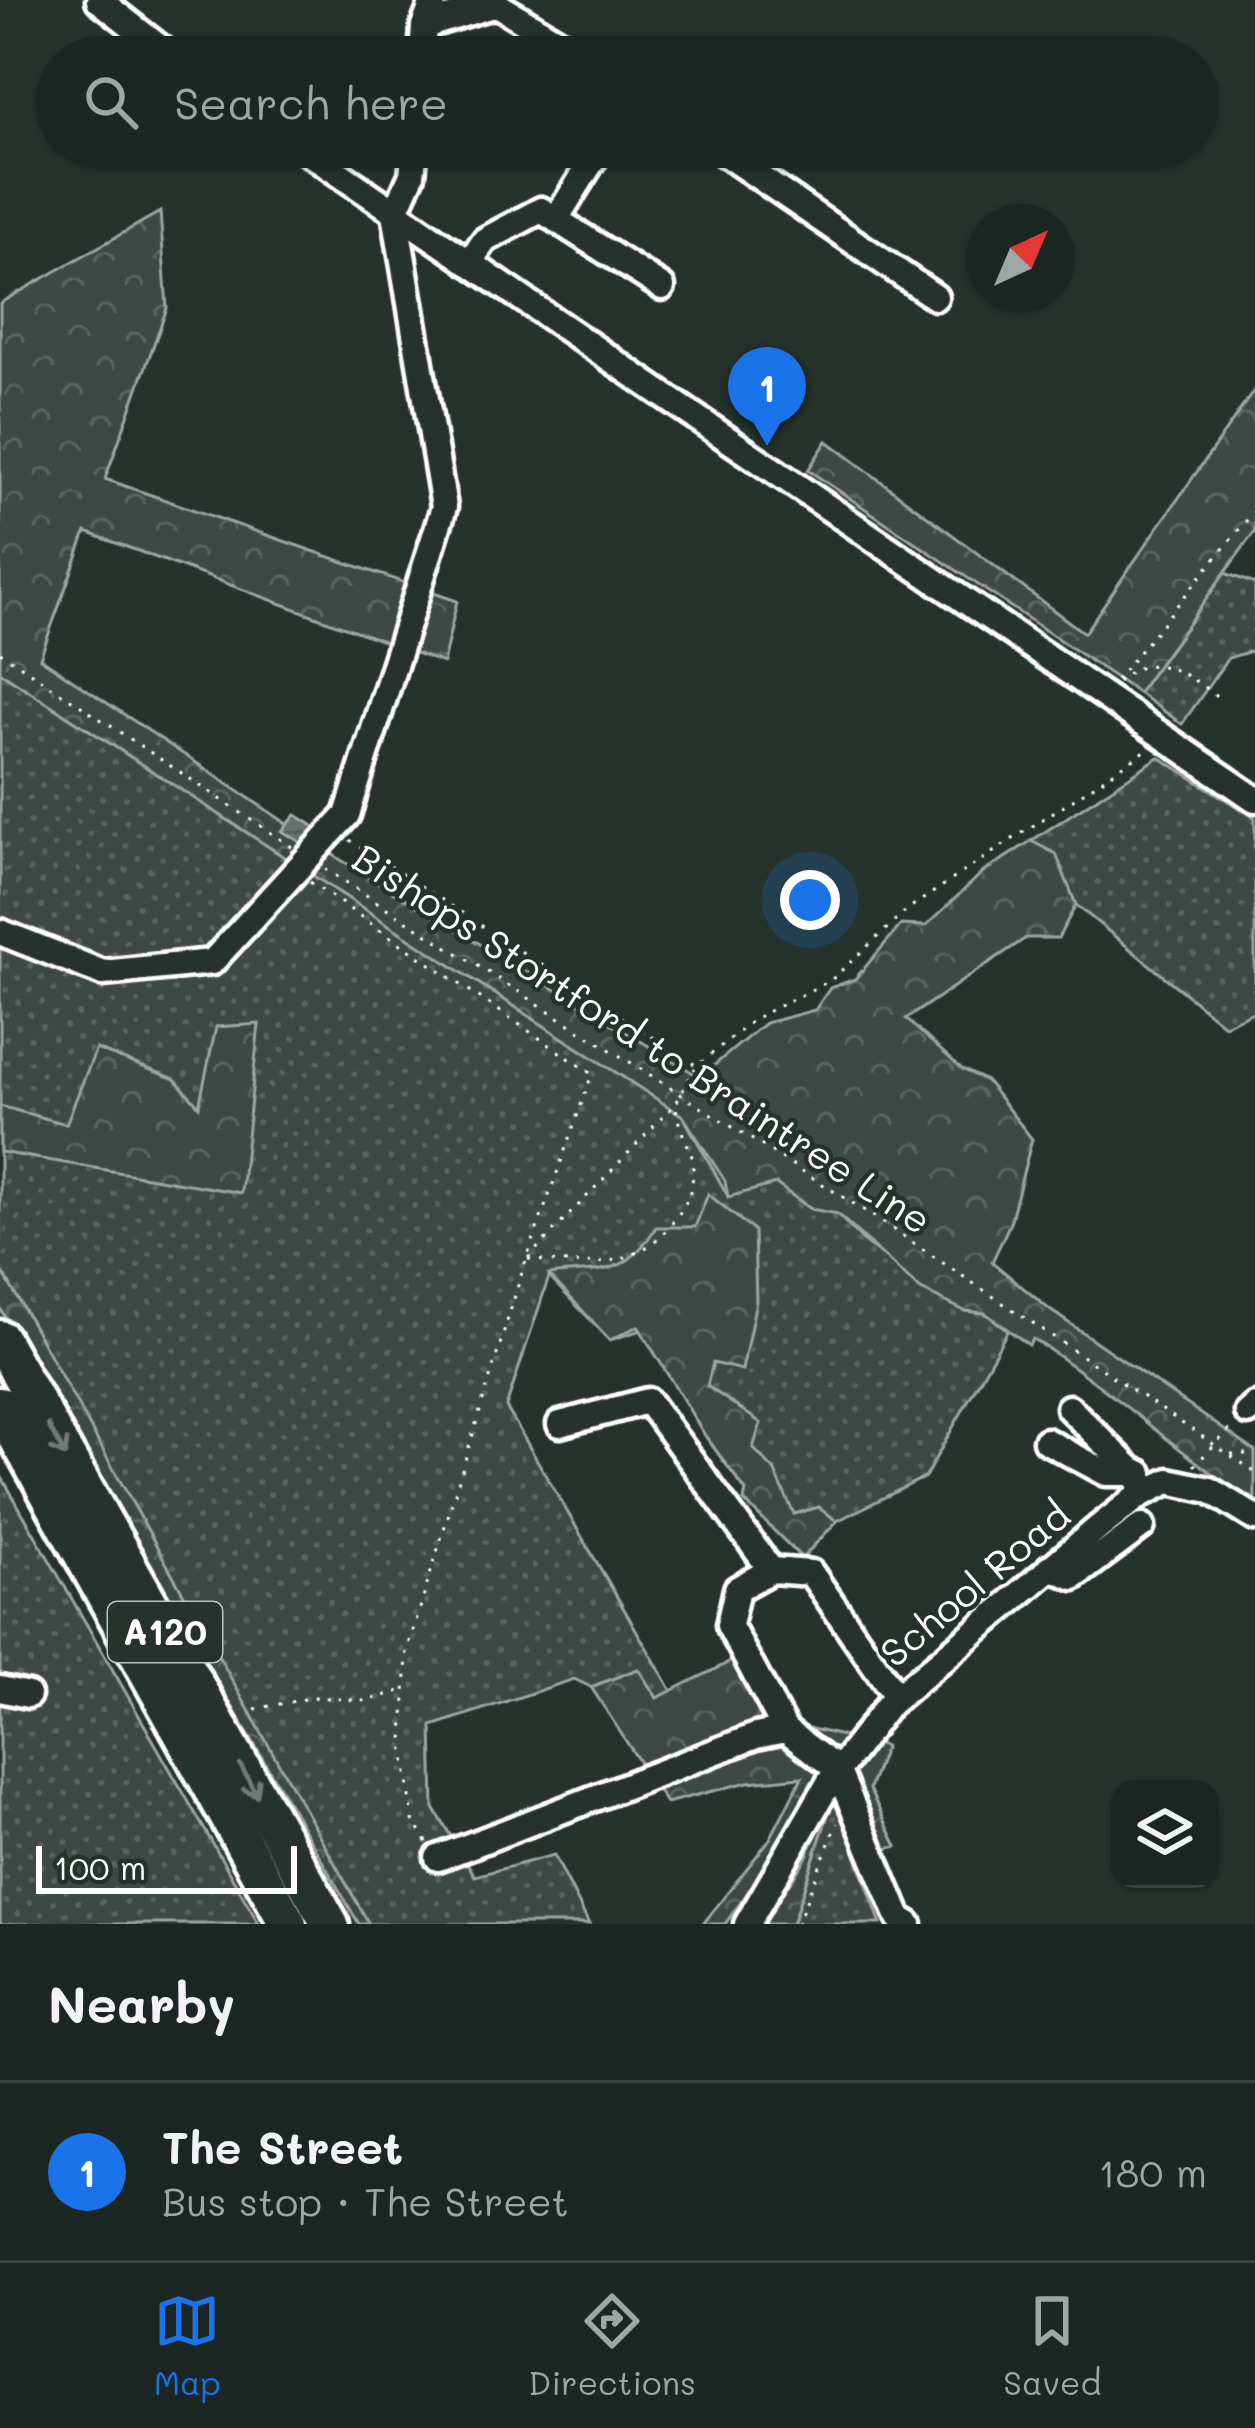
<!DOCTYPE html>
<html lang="en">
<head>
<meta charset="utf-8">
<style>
	body { margin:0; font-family:Mali,sans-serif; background:#29322f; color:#f1f3f6 }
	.controls { position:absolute; right:36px; bottom:36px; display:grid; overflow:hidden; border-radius:24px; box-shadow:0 3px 9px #0004 }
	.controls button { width:108px; height:108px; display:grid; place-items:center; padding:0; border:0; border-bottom:3px solid #3a4340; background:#1c2622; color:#f1f3f6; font:60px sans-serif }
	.compass { position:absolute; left:967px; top:204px; width:108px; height:108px; border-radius:50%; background:#1c2622; box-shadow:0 3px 9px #0004; rotate:44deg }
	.scale { position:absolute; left:36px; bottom:30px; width:261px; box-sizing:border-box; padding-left:12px; border:6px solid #fff; border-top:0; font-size:33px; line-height:42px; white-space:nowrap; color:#fff; -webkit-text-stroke:9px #26332d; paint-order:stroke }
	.you { position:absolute; left:810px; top:900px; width:42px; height:42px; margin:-30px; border:9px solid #fff; border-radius:50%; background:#1a73e8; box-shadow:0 0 0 18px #1a73e833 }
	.badge { display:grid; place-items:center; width:78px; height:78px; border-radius:50%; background:#1a73e8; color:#fff; font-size:39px; font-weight:700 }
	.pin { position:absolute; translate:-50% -99px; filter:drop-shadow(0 3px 6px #0008) }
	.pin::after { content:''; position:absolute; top:63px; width:42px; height:36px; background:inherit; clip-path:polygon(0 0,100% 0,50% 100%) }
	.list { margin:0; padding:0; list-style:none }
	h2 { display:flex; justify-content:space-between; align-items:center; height:156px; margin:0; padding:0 48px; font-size:51px }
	h2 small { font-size:39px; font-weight:400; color:#a0a5a5 }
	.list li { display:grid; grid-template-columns:78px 1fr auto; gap:36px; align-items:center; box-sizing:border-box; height:180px; padding:0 48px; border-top:3px solid #3a4340 }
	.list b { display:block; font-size:45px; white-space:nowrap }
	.list p { margin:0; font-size:39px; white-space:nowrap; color:#a0a5a5 }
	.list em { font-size:39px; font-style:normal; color:#a0a5a5 }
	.icon { flex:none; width:66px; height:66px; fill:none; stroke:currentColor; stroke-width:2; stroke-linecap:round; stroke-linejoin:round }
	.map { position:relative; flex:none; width:1255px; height:1924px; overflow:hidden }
	.search { position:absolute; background:#1c2622; box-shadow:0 3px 9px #0004; left:36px; right:36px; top:36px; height:132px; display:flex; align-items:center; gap:30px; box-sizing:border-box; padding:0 42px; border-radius:66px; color:#a0a5a5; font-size:45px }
	.sheet { height:336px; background:#1c2622 }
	nav { display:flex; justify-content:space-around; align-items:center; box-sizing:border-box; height:168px; border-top:3px solid #3a4340; background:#1c2622; font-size:33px; color:#a0a5a5 }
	nav a { display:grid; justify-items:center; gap:6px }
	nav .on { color:#1a73e8 }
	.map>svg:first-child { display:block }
	.grass { fill:url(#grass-dots); stroke:#9ea4a2; stroke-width:3 }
	.forest { fill:url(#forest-crowns); stroke:#9ea4a2; stroke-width:3 }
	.water { fill:url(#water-rules); stroke:#a4a9a7; stroke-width:3 }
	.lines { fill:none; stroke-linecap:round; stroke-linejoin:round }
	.minor-casing { stroke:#fff; stroke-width:33 }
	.highway-casing { stroke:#fff; stroke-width:45 }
	.path { stroke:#fff; stroke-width:3; stroke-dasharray:3 9; stroke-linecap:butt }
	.minor { stroke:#26332d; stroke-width:24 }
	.highway { stroke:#26332d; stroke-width:36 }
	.oneway { stroke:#727a76 }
	.labels { text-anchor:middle; stroke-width:9; stroke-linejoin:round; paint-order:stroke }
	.shield { fill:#26332d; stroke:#bec2c0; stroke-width:3 }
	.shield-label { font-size:36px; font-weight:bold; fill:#fff }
	.street-label { font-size:39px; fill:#fff; stroke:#26332d }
</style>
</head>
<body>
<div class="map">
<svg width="1255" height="1924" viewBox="0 0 1255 1924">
	<defs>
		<pattern id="grass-dots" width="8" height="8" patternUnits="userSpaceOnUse" patternTransform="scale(3)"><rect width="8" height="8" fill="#3e4944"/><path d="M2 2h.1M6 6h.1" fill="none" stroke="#5b6460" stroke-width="1.8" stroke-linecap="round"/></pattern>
		<pattern id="forest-crowns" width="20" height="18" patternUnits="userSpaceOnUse" patternTransform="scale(3)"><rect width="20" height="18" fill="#3e4944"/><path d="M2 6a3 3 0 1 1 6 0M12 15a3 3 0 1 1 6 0" fill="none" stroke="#5b6460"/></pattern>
		<pattern id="water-rules" width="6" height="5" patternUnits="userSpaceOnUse" patternTransform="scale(3)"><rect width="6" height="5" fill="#67706c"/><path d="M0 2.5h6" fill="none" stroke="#575a59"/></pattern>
	</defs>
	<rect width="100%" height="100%" fill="#26332d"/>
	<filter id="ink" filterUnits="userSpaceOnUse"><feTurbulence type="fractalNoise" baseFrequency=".00833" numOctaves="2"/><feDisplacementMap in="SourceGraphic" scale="24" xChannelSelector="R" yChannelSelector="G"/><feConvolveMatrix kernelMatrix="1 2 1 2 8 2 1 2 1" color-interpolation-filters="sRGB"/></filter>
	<g filter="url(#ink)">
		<path class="grass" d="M 1225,573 L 1255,584 L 1255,650 L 1228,658 L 1182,724 L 1138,693 Z
			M 0,672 L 683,1116 L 728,1196 L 776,1183 L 811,1209 L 835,1212 L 867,1245 L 965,1311 L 985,1313 L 1008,1330 L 925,1477 L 837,1521 L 802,1558 L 744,1501 L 746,1491 L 706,1437 L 641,1330 L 610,1340 L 549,1277 L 506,1407 L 672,1691 L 657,1698 L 638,1669 L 591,1687 L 574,1679 L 432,1726 L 434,1808 L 475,1876 L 554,1855 L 589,1924 L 360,1924 L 0,1269 Z
			M 1159,757 L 1255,818 L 1255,1011 L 1224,1025 L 1076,905 L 1056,855 L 1031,841 Z
			M 0,1474 L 259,1924 L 0,1924 Z
			M 851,1776 L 870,1816 L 845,1825 L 881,1924 L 792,1924 L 837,1787 Z"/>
		<path class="forest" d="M 160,212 L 167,308 L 105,479 L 457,601 L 443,663 L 86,532 L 40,658 L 341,860 L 700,1077 L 765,1023 L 815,1010 L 830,988 L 855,979 L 901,925 L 926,926 L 982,873 L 1031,841 L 1056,854 L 1076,905 L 1058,938 L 1026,938 L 906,1019 L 962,1069 L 986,1081 L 1032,1139 L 1010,1223 L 992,1262 L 1050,1310 L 1255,1451 L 1255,1504 C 1178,1453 1111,1389 1033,1339 L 1029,1345 L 985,1313 L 965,1311 L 921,1290 L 837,1214 L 811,1209 L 776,1184 L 728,1197 L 725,1181 L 683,1116 L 0,672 L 0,303 Z
			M 1255,389 L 1255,531 L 1138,693 L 808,470 L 827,441 L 1084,633 Z
			M 259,1024 L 241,1193 L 0,1152 L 0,1106 L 66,1124 L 96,1049 L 175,1079 L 199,1106 L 216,1027 Z
			M 708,1194 L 754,1231 L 756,1301 L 742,1370 L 713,1363 L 707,1386 L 761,1423 L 753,1448 L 774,1470 L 794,1514 L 819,1507 L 837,1521 L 802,1558 L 744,1501 L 746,1491 L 706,1437 L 638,1326 L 610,1340 L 549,1275 C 604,1268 624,1279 656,1227 L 695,1227 Z
			M 0,1267 L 369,1924 L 359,1924 L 0,1308 Z
			M 736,1659 L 774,1720 L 885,1746 L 869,1789 L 897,1846 L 858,1857 L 845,1824 L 869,1815 L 851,1777 L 817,1775 L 787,1838 L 725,1924 L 703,1924 L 770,1839 L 802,1777 L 748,1782 L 666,1803 L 591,1687 L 638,1669 L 657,1698 Z
			M 837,1787 L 792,1924 L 762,1924 L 805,1860 Z"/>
		<path class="water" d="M 296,815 L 321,831 L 310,848 L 282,831 Z"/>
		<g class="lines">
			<defs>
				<path id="minor" d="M 99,0 L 172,57
					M 424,26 L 496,4 L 584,57
					M 422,57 L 424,26 L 434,0
					M 300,147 L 1255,799
					M 715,147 L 935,297
					M 395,213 L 412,175 L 415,147
					M 556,219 L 601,147
					M 469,263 L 485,240 L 541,210 L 662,287
					M 0,932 L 103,973 L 212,962 L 347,815 L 444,507 L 395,213
					M 1069,1408 L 1134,1472
					M 1248,1412 L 1255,1406
					M 560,1424 L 648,1401 L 771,1570
					M 1046,1441 L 1106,1473 L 1140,1473 L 1140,1495
					M 1050,1567 L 1074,1577 L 1142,1526
					M 0,1689 L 28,1695
					M 785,1730 L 729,1625 L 737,1589 L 771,1570 L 811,1573 L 896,1696
					M 438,1858 L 756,1736 L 785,1730 L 837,1769 L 899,1918 L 909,1924
					M 747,1924 L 830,1781 L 888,1705 L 1098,1528 L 1140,1495 L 1169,1481 L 1210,1490 L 1255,1518"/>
				<path id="highway" d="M 0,1339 L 330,1924
					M 0,1406 L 288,1924"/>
			</defs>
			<use href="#minor" class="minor-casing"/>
			<use href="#highway" class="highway-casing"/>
			<path class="path" d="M 0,652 L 292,847
				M 1116,680 L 1255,510
				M 1118,682 C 1153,646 1189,676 1222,700
				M 350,840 L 697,1066 L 755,1018 L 831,980 L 908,909 L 1148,749
				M 325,869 L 876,1218 L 1255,1472
				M 310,882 L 592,1074 L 523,1269 L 407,1651 L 403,1742 L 413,1820 L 427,1842
				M 528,1258 L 676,1103 L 695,1068
				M 528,1259 C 583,1266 636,1271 672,1223 C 687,1204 694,1189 693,1164 C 692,1145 677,1133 676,1103
				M 1231,1454 L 1255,1454
				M 1194,1466 L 1233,1426
				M 255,1709 L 315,1697 L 366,1701 L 404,1690
				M 797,1924 L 837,1823"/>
			<use href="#minor" class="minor"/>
			<use href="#highway" class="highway"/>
		</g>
		<defs><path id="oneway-shaft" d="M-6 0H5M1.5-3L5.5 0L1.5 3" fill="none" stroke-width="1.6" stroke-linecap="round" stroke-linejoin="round" transform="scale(3)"/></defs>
		<g class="oneway">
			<use href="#oneway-shaft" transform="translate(57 1441) rotate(61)"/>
			<use href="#oneway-shaft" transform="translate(249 1781) rotate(61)"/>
		</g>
	</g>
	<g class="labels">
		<rect class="shield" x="108" y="1602" width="114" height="60" rx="9"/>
		<g class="shield-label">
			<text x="165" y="1645">A120</text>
		</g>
		<g class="street-label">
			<text transform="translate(642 1039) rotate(33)" y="14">Bishops Stortford to Braintree Line</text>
			<text transform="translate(975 1584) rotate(-40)" y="14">School Road</text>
		</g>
	</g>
</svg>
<div class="controls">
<button><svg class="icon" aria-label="layers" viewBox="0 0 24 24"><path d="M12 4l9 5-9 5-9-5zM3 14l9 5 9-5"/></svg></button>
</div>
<svg class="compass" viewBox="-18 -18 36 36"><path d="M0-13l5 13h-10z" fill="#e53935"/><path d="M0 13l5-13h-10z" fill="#a0a5a5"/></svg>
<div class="scale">100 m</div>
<div class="you"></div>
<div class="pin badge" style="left:767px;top:446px">1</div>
<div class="search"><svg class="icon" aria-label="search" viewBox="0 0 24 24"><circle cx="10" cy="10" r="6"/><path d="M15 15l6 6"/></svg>Search here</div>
</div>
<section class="sheet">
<h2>Nearby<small></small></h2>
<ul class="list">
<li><span class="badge">1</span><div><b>The Street</b><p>Bus stop · The Street</p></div><em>180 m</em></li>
</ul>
</section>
<nav>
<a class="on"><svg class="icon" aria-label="map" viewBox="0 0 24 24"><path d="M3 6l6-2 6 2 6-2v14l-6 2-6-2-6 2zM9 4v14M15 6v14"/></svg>Map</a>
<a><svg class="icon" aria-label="directions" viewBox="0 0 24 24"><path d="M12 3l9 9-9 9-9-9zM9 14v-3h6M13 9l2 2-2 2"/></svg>Directions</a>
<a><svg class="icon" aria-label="saved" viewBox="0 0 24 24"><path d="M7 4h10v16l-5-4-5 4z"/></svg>Saved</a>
</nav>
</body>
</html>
